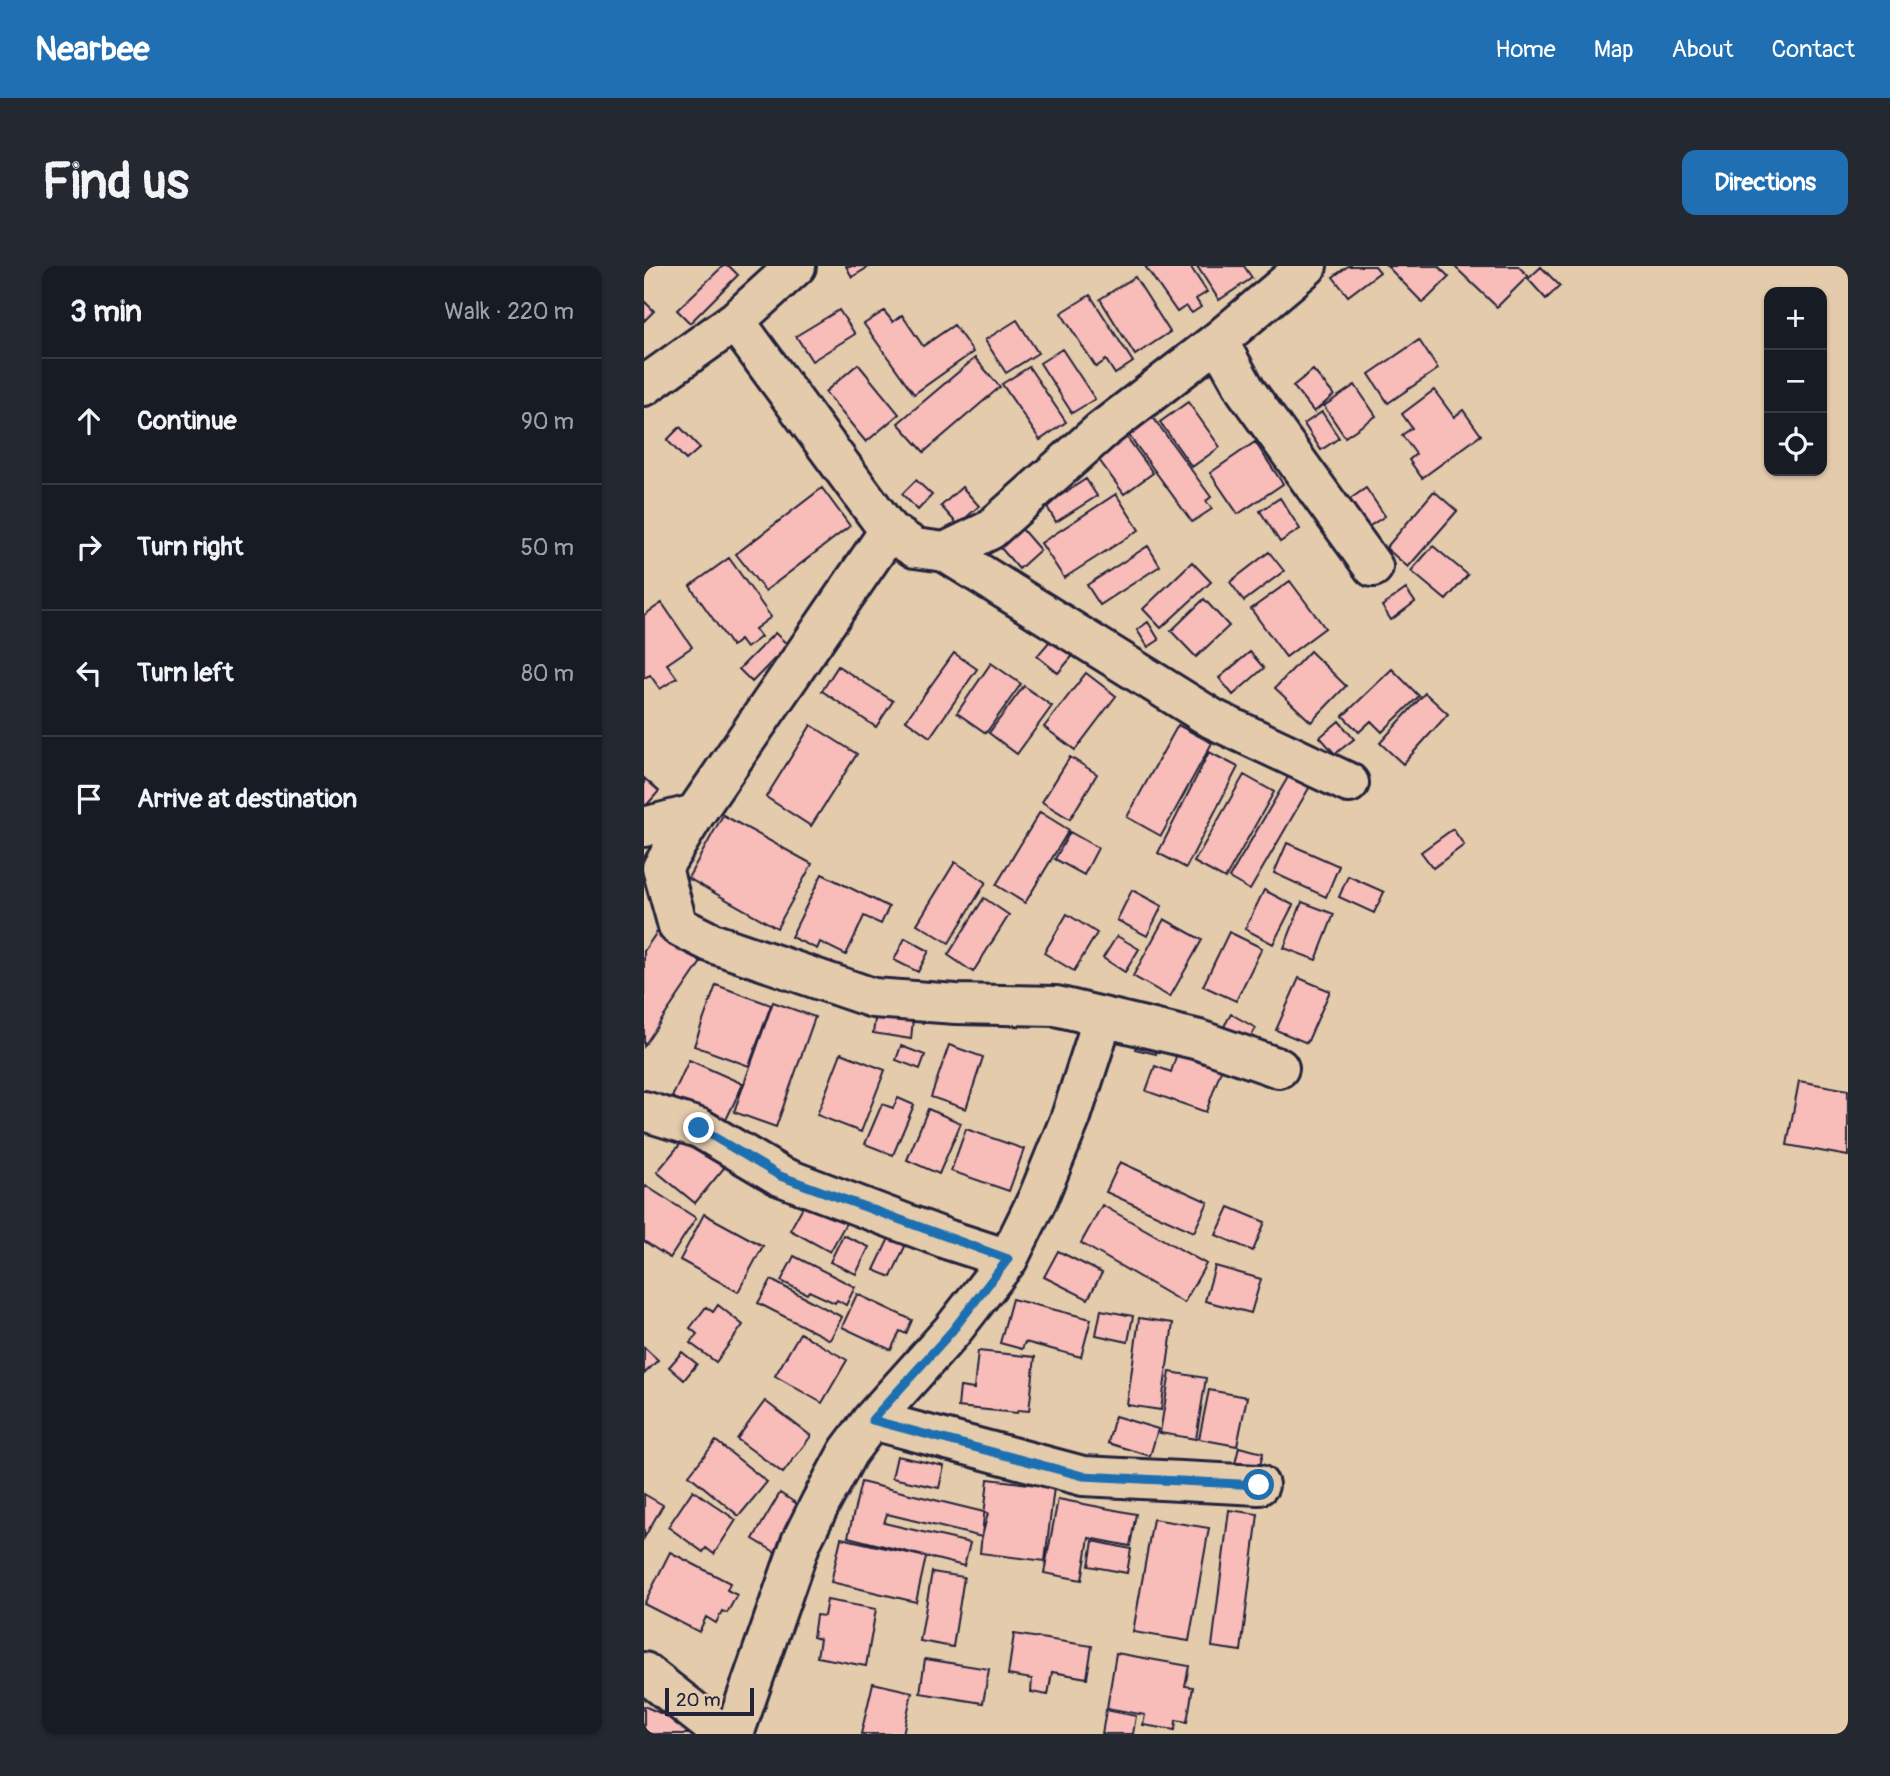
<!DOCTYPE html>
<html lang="en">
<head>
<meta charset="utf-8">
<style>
	body { margin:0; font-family:Pangolin,sans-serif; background:#242831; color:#f1f3f6 }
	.controls { position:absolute; right:21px; top:21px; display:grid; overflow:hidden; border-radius:14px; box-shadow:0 2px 5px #0004 }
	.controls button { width:63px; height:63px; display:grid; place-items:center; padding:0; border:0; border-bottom:2px solid #363941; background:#171b24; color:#f1f3f6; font:35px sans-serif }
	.scale { position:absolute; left:21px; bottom:18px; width:89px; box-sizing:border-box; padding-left:7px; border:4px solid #22223b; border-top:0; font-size:19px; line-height:24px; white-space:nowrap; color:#22223b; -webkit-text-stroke:5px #e4cbac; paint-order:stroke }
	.stop { position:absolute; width:21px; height:21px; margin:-16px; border:5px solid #1f6fb2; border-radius:50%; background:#fff }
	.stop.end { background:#1f6fb2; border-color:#fff; box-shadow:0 2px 7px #0008 }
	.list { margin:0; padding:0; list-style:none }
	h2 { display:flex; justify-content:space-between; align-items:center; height:91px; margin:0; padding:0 28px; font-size:30px }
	h2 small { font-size:23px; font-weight:400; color:#9ea1a6 }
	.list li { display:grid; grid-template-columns:46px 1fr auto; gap:21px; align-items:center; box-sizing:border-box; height:126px; padding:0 28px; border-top:2px solid #363941 }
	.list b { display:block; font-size:26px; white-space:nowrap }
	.list em { font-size:23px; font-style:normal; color:#9ea1a6 }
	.icon { flex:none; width:38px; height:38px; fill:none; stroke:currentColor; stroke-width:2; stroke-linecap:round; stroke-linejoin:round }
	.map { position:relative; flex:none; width:1204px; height:1468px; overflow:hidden; border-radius:14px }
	header { display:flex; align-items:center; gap:42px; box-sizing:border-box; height:98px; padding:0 35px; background:#1f6fb2; color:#fff }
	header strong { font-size:33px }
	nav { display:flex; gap:38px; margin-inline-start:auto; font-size:24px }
	.intro { display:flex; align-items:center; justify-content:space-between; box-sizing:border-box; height:168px; padding:0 42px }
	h1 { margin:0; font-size:49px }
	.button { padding:18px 32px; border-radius:14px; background:#1f6fb2; color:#fff; font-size:24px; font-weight:700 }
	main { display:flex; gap:42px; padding:0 42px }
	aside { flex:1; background:#171b24; border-radius:14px; box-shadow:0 2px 5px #0004 }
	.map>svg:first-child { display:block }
	.building { fill:#f8bcb9; stroke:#22223b; stroke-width:2 }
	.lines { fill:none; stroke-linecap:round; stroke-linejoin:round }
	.minor-casing { stroke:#22223b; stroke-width:44 }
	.minor { stroke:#e4cbac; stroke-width:38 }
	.route { stroke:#1f6fb2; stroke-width:9 }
</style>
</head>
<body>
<header>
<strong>Nearbee</strong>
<nav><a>Home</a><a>Map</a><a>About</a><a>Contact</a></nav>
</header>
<div class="intro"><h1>Find us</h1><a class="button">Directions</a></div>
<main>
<aside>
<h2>3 min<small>Walk · 220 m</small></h2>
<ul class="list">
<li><svg class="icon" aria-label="ahead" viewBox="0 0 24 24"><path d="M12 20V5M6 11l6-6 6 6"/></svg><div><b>Continue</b></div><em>90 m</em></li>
<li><svg class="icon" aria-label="right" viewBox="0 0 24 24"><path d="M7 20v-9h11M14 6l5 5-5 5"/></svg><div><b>Turn right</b></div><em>50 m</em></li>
<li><svg class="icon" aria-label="left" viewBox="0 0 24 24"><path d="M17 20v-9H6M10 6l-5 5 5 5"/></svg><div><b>Turn left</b></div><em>80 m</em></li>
<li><svg class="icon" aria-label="arrive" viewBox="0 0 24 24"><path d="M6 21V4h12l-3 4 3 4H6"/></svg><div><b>Arrive at destination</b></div></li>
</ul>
</aside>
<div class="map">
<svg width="1204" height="1468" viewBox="0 0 1204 1468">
	<rect width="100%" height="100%" fill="#e4cbac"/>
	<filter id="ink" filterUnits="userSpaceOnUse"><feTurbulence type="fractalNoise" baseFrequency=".0143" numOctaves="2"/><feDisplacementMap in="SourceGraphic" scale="14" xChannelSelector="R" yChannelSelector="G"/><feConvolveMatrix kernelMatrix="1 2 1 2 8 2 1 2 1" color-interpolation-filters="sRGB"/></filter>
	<g filter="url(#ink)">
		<path class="building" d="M 79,0 L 85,0 L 94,9 L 46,57 L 33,44 Z
			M 202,0 L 226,0 L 208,11 Z
			M 501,0 L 546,0 L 563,26 L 552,33 L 557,41 L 548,47 L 542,40 L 533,46 Z
			M 553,0 L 600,0 L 608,12 L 575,34 Z
			M 704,0 L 731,0 L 736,6 L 704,30 L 689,11 Z
			M 743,0 L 794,0 L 805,11 L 779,37 Z
			M 810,0 L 874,0 L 884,10 L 853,41 Z
			M 897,1 L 916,20 L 902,33 L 884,13 Z
			M 491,11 L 526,66 L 491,89 L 456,33 Z
			M 446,29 L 489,96 L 471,108 L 462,94 L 452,101 L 417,47 Z
			M 0,35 L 10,45 L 0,55 Z
			M 195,44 L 211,68 L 168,95 L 152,70 Z
			M 240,45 L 249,56 L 258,49 L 279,80 L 310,59 L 329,86 L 270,128 L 220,58 Z
			M 373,54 L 394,87 L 362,107 L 341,74 Z
			M 775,74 L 794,103 L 744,137 L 725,108 Z
			M 418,83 L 451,133 L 428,147 L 396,97 Z
			M 331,92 L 356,121 L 280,186 L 254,157 Z
			M 214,98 L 255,148 L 222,176 L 181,126 Z
			M 385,101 L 422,156 L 396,174 L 358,118 Z
			M 669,104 L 690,129 L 670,146 L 649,120 Z
			M 711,119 L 732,150 L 701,171 L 680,140 Z
			M 790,124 L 810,151 L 819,144 L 837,169 L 778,212 L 765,194 L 772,188 L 758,169 L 768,162 L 758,148 Z
			M 544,136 L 576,181 L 548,201 L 516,156 Z
			M 678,146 L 695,172 L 677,184 L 660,158 Z
			M 508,150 L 567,231 L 562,235 L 568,243 L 548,256 L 484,168 Z
			M 36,161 L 56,182 L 42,194 L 23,174 Z
			M 479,166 L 509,207 L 480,228 L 450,187 Z
			M 611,176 L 639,218 L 594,248 L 566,207 Z
			M 442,213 L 453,230 L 412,256 L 402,239 Z
			M 272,214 L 288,229 L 274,244 L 258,228 Z
			M 318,221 L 335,240 L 314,259 L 297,240 Z
			M 178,222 L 206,260 L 121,325 L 92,288 Z
			M 722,222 L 741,250 L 724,261 L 706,233 Z
			M 790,225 L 813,245 L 764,301 L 742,282 Z
			M 472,228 L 495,264 L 420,312 L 397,277 Z
			M 636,232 L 656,263 L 636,276 L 616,245 Z
			M 377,262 L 396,284 L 375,303 L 356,281 Z
			M 504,280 L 516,300 L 456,339 L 443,319 Z
			M 789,280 L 824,309 L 802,334 L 767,305 Z
			M 625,286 L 640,305 L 600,335 L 586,316 Z
			M 85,292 L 127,351 L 111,363 L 117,371 L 102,382 L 96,374 L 88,380 L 46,320 Z
			M 548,296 L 567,316 L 517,362 L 499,343 Z
			M 646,315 L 681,362 L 642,391 L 607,343 Z
			M 762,323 L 771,336 L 747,354 L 738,340 Z
			M 560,333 L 585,360 L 552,391 L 527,365 Z
			M 18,337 L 48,381 L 23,398 L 33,412 L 16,423 L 6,409 L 0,412 L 0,349 Z
			M 504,356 L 515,374 L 504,381 L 493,364 Z
			M 131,367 L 144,379 L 108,416 L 95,403 Z
			M 412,368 L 432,386 L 414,407 L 393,390 Z
			M 666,385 L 702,420 L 667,456 L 631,422 Z
			M 606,386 L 620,402 L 589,429 L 575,412 Z
			M 310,387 L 333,403 L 286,471 L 262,454 Z
			M 347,397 L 377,418 L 342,467 L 313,447 Z
			M 194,400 L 249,435 L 232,461 L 178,425 Z
			M 748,403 L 775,430 L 738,466 L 727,455 L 715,466 L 699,450 Z
			M 442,407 L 472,430 L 431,484 L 400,461 Z
			M 380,420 L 408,440 L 373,488 L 345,467 Z
			M 781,427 L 804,448 L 759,498 L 736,477 Z
			M 695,455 L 710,473 L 691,488 L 676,471 Z
			M 167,459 L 213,488 L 167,560 L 122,531 Z
			M 534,459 L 568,477 L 517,570 L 483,551 Z
			M 565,486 L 594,501 L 542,602 L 514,587 Z
			M 426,491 L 453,508 L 426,553 L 398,536 Z
			M 647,506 L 668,517 L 606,624 L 585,612 Z
			M 600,509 L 630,526 L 581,613 L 550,596 Z
			M 0,512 L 15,525 L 0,542 Z
			M 396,546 L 425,564 L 381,637 L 352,619 Z
			M 79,549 L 168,598 L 133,662 L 44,612 Z
			M 809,563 L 820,579 L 789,602 L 777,586 Z
			M 426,566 L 454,582 L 440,609 L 411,593 Z
			M 643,577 L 695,600 L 682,631 L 630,607 Z
			M 311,596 L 342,616 L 305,677 L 273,658 Z
			M 178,608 L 245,641 L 237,658 L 220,650 L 202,689 L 176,676 L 173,683 L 147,671 Z
			M 704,610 L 740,626 L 730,647 L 695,631 Z
			M 488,624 L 518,640 L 503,670 L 473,654 Z
			M 620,624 L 649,639 L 629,678 L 601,663 Z
			M 340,632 L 365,649 L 329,706 L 304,689 Z
			M 658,636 L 690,648 L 672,694 L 640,682 Z
			M 423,648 L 453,667 L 430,705 L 400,687 Z
			M 520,653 L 558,674 L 526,731 L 489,710 Z
			M 13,666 L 57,696 L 0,780 L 0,685 Z
			M 585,666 L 618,682 L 592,735 L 559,720 Z
			M 473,670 L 495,683 L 481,706 L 459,692 Z
			M 261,672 L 285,685 L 274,706 L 250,694 Z
			M 655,712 L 686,725 L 663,777 L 632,764 Z
			M 72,719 L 127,739 L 105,800 L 50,780 Z
			M 129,736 L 171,751 L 132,861 L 90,846 Z
			M 232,747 L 269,753 L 267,773 L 229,767 Z
			M 587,748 L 612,762 L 602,778 L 578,764 Z
			M 495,770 L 515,776 L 512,788 L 491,783 Z
			M 536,778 L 581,793 L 562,846 L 502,825 L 511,800 L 527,806 Z
			M 305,779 L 339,791 L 322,843 L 287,831 Z
			M 257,780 L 281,789 L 276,803 L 252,794 Z
			M 197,787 L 241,804 L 217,866 L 173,849 Z
			M 45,794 L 99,818 L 81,856 L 28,831 Z
			M 1155,815 L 1204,824 L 1204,890 L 1143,879 Z
			M 254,832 L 270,839 L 249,889 L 221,878 L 238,838 L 249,842 Z
			M 284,843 L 317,857 L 295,908 L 263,894 Z
			M 322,863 L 380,883 L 365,925 L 307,905 Z
			M 47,865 L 85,896 L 51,937 L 13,906 Z
			M 476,896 L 564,936 L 550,966 L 462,926 Z
			M 2,920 L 52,952 L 26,992 L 0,975 L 0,923 Z
			M 167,926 L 207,948 L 186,986 L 146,964 Z
			M 458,939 L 562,998 L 540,1037 L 437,977 Z
			M 585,941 L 621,956 L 609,985 L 572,969 Z
			M 60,948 L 119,980 L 94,1026 L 36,994 Z
			M 199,969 L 225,981 L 212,1008 L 186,996 Z
			M 246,970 L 262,978 L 247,1011 L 230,1004 Z
			M 414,985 L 458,1007 L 444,1033 L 400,1011 Z
			M 150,990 L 211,1021 L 202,1039 L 193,1034 L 191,1037 L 165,1025 L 163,1028 L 137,1015 Z
			M 571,1000 L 617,1013 L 607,1047 L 561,1035 Z
			M 127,1014 L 198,1051 L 186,1074 L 114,1037 Z
			M 213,1028 L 268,1054 L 262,1068 L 256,1065 L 247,1084 L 198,1061 Z
			M 368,1033 L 447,1053 L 437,1091 L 381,1076 L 378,1083 L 356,1077 Z
			M 74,1039 L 99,1059 L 72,1096 L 46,1077 L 53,1068 L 46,1062 L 62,1041 L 69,1046 Z
			M 457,1044 L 489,1050 L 484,1076 L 452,1069 Z
			M 495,1052 L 529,1057 L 517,1144 L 483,1139 Z
			M 156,1067 L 203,1094 L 178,1137 L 131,1110 Z
			M 0,1081 L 14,1094 L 0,1108 Z
			M 334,1085 L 391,1091 L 385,1145 L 374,1144 L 373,1147 L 314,1141 L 316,1121 L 330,1123 Z
			M 38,1086 L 53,1098 L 40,1114 L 25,1101 Z
			M 526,1106 L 562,1112 L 552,1173 L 516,1167 Z
			M 565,1124 L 603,1131 L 593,1180 L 555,1173 Z
			M 121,1135 L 167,1170 L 139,1207 L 93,1173 Z
			M 471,1150 L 514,1163 L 506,1190 L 464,1177 Z
			M 72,1175 L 123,1216 L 95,1250 L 45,1209 Z
			M 595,1181 L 619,1187 L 615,1204 L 591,1198 Z
			M 253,1190 L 300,1200 L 295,1222 L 248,1212 Z
			M 344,1213 L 410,1221 L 401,1295 L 336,1287 Z
			M 217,1216 L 344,1247 L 338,1271 L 243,1248 L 240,1257 L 326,1277 L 320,1300 L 204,1271 Z
			M 49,1224 L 92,1254 L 70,1288 L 62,1282 L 59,1286 L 24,1261 Z
			M 136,1227 L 158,1241 L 131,1286 L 109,1273 Z
			M 0,1228 L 19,1239 L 0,1272 Z
			M 414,1233 L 492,1248 L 486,1280 L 445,1272 L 438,1314 L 400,1307 Z
			M 585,1244 L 614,1248 L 597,1385 L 568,1381 Z
			M 509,1253 L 565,1262 L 545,1375 L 489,1366 Z
			M 197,1272 L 282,1291 L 272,1336 L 187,1316 Z
			M 449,1275 L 487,1283 L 483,1307 L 445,1300 Z
			M 26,1286 L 86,1317 L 83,1324 L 93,1329 L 83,1347 L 78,1345 L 72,1357 L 62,1351 L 55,1366 L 0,1338 Z
			M 288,1306 L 320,1311 L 309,1381 L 276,1375 Z
			M 183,1334 L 232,1343 L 222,1400 L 173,1391 L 176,1373 L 169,1371 L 172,1349 L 180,1350 Z
			M 370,1368 L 448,1380 L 443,1412 L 408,1406 L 404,1429 L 387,1426 L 388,1413 L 364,1409 Z
			M 472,1387 L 545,1400 L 541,1420 L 549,1421 L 543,1456 L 532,1454 L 531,1464 L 499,1459 L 501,1449 L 463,1442 Z
			M 281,1393 L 345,1403 L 339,1437 L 276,1427 Z
			M 229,1417 L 268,1426 L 259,1468 L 217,1468 Z
			M 0,1440 L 55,1464 L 53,1468 L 0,1468 Z
			M 462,1444 L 492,1450 L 489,1468 L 458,1468 Z"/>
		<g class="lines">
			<defs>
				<path id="minor" d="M 91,55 L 245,265 L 271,282 L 301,286 L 569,453 L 705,517
					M 574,75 L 602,125 L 729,301
					M 0,120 L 91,55 L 152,0
					M 245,265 L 51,548 L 18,602 L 34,660 L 68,677 L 229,732 L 312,738 L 412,740 L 555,774 L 635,802
					M 301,286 L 346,264 L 457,165 L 574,75 L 663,0
					M 0,561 L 51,548
					M 0,845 L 55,862 L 136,910 L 305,974 L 364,993
					M 228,1154 L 439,1210 L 615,1219
					M 0,1406 L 79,1468
					M 90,1468 L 157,1276 L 176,1238 L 204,1186 L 228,1154 L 308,1065 L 364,993 L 394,932 L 427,851 L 459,752"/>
			</defs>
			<use href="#minor" class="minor-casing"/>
			<use href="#minor" class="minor"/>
		</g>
	</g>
	<g class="lines" filter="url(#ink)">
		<path class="route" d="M 55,862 L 136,910 L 364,993 L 308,1065 L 228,1154 L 439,1210 L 615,1219"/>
	</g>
</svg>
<div class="controls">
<button>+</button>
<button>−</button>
<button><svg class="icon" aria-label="locate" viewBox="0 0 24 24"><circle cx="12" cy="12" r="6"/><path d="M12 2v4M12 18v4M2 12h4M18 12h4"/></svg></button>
</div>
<div class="scale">20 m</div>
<div class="stop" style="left:615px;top:1219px"></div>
<div class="stop end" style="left:55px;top:862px"></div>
</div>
</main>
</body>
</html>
